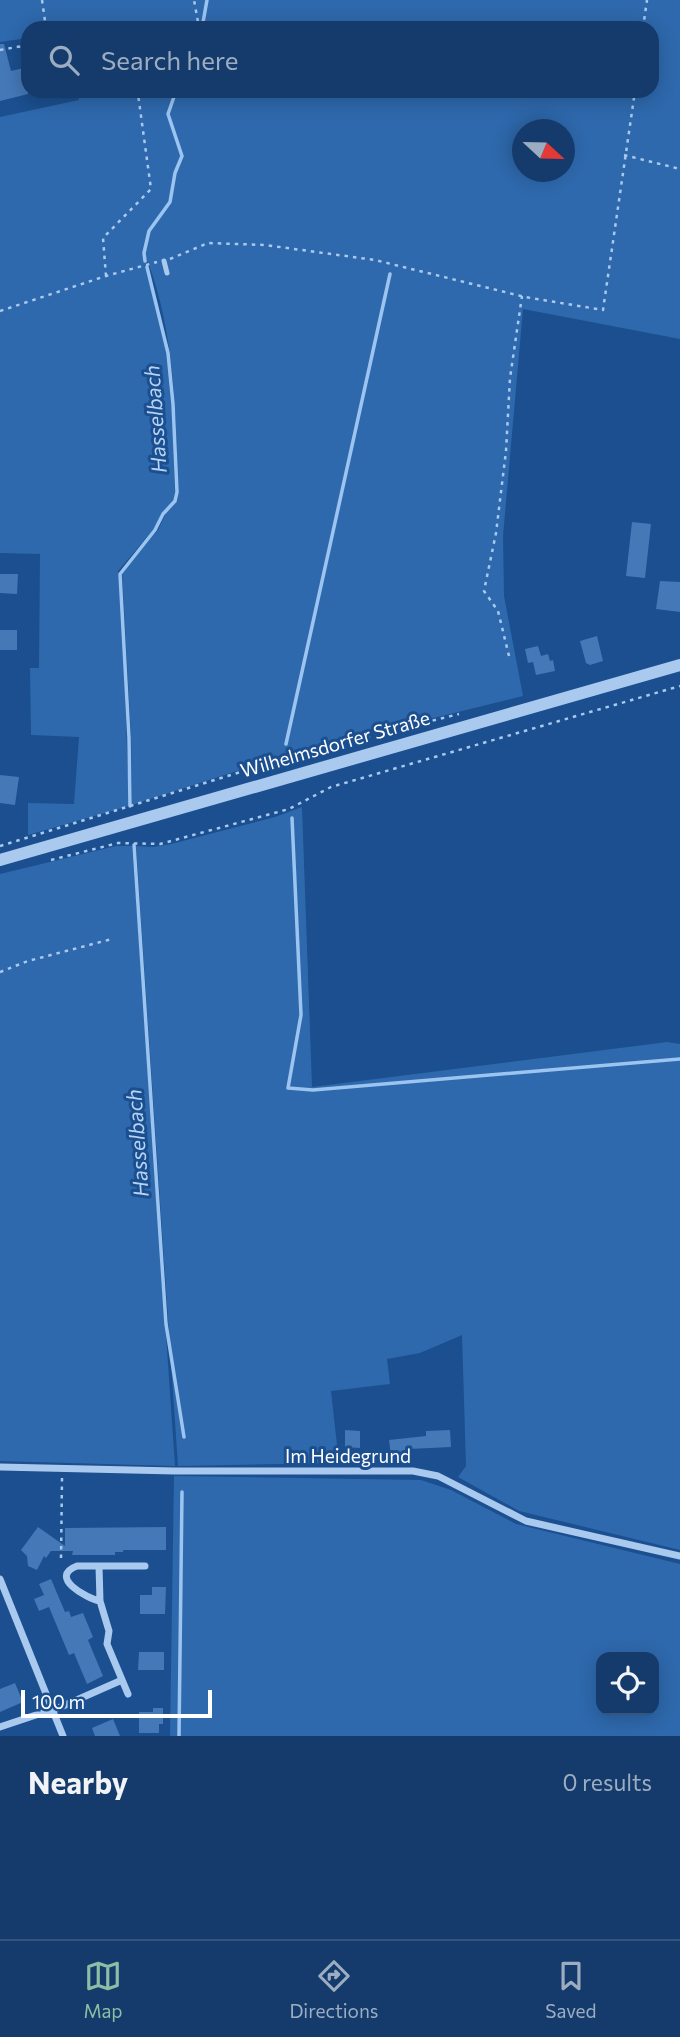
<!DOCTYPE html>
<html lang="en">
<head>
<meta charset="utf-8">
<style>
	body { margin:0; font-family:Commissioner,sans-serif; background:#1d4271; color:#f1f3f6 }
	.controls { position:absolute; right:21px; bottom:21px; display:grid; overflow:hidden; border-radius:14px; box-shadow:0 4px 18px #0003 }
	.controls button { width:63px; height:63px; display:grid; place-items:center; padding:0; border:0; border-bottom:2px solid #33557e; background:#143b6b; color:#f1f3f6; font:35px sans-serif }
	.compass { position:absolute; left:512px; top:119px; width:63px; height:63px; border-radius:50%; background:#143b6b; box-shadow:0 4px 18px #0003; rotate:112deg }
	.scale { position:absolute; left:21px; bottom:18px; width:191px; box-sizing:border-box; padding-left:7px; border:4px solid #fff; border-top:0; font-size:19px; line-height:24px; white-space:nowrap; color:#fff; -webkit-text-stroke:5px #1b4f8f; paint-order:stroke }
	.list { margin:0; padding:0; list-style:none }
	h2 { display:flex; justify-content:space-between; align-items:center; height:91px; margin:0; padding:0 28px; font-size:30px }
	h2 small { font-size:23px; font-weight:400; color:#9dadc1 }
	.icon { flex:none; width:38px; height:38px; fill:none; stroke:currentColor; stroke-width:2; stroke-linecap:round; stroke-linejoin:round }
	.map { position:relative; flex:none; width:680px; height:1736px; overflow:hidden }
	.search { position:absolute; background:#143b6b; box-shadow:0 4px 18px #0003; left:21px; right:21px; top:21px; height:77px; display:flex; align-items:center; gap:18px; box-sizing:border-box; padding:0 24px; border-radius:21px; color:#9dadc1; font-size:26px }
	.sheet { height:203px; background:#143b6b }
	nav { display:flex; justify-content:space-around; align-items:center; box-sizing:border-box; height:98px; border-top:2px solid #33557e; background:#143b6b; font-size:19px; color:#9dadc1 }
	nav a { display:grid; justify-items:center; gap:4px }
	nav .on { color:#8abfa5 }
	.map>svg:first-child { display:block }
	.green { fill:#2e69ad; fill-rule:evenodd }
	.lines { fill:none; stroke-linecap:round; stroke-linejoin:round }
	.stream { stroke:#9cc4f0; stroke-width:3.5 }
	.building { fill:#4478b7 }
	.path { stroke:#a9c9ee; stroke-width:2.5; stroke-dasharray:3.5 5; stroke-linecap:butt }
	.service { stroke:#a9c9ee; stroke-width:5 }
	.minor { stroke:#a9c9ee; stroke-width:7 }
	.tertiary { stroke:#a9c9ee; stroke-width:12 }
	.labels { text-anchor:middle; stroke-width:6; stroke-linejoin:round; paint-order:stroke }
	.street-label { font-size:19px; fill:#fff; stroke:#1b4f8f }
	.water-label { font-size:21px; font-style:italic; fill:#b5d3f5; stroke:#1b4f8f }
</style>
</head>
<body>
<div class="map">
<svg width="680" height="1736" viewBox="0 0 680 1736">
	<rect width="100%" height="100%" fill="#1b4f8f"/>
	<path class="green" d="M 0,0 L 680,0 L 680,339 L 523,309 L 503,536 L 504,596 L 523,696 L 295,752 L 132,805 L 131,737 L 122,572 L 158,530 L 166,513 L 177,501 L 178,492 C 176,415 175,335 148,262 L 145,264 L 167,353 L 172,403 L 175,491 L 174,501 L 162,513 L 154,529 L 118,571 L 122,602 L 129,806 L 28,835 L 28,803 L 74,804 L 79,737 L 31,735 L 30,668 L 39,668 L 40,554 L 0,553 L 0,117 L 79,100 L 77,91 L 652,91 L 652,28 L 28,28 L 28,38 L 0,42 ZM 522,130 L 564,130 L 564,172 L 522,172 Z
		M 302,807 L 312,1087 L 667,1042 L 680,1044 L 680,1550 L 519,1511 L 458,1477 L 466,1466 L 462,1335 L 420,1353 L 387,1359 L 390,1384 L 331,1391 L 339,1463 L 178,1466 L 136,846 L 153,847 L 171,844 L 275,817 Z
		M 116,846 L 132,846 L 136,896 L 175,1466 L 0,1461 L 0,874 Z
		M 174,1476 L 421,1480 L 451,1490 L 516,1524 L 680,1564 L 680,1736 L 170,1736 ZM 601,1657 L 654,1657 L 654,1710 L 601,1710 Z"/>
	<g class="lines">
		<path class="stream" d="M 202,28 L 207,0
			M 145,261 L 144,253 L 149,231 L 170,202 L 175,173 L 182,156 L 168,114 L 176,91
			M 286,744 L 390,274
			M 130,806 L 129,738 L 120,574 L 155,530 L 163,514 L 175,501 L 177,492 L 173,404 L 168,353 L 147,267
			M 292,818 L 301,1015 L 288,1088 L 313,1090 L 680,1059
			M 134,845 L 166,1324 L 184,1437
			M 179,1736 L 182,1492"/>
	</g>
	<path class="building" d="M 0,44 L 4,44 L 11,71 L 28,67 L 28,94 L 0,101 Z
		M 632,522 L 651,524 L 645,578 L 626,576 Z
		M 0,574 L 18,574 L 17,594 L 0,593 Z
		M 660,581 L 680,582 L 680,612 L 656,609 Z
		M 0,630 L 17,630 L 17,650 L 0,650 Z
		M 597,636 L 603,661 L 590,665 L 586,663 L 580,641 Z
		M 538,646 L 541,656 L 548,654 L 550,661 L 553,660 L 555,671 L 536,675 L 533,662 L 528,663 L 525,649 Z
		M 0,775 L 19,777 L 15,805 L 0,803 Z
		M 345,1430 L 360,1431 L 360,1448 L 345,1447 Z
		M 450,1430 L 451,1447 L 409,1449 L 411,1462 L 392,1464 L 389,1440 L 426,1436 L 426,1431 Z
		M 38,1527 L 65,1546 L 65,1528 L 166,1527 L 166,1550 L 123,1550 L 123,1552 L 115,1552 L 115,1555 L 72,1555 L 73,1551 L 51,1551 L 46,1558 L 44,1556 L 37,1570 L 28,1566 L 27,1556 L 21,1550 Z
		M 51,1579 L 65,1612 L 69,1611 L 71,1617 L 83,1613 L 93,1637 L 88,1640 L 103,1676 L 87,1684 L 74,1653 L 69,1655 L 49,1607 L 39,1611 L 34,1599 L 44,1595 L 39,1584 Z
		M 152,1587 L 166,1587 L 165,1614 L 140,1614 L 140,1595 L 152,1595 Z
		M 139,1652 L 164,1652 L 164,1670 L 138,1670 Z
		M 15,1683 L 23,1702 L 0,1712 L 0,1689 Z
		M 153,1708 L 163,1708 L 163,1724 L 159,1724 L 159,1733 L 139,1733 L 139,1712 L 153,1712 Z
		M 113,1719 L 120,1736 L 95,1736 L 92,1728 Z"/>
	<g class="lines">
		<path class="path" d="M 42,0 L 46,28
			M 193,28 L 198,22 L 194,0
			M 643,28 L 647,0
			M 0,50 L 28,45
			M 624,155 L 680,169
			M 170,259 L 208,243 L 265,245 L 375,260 L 525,297 L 603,310 L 635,91
			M 106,276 L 103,238 L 151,189 L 138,94 L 141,91
			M 0,311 L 106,276 L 157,262
			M 509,656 L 498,611 L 484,591 L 496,533 L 506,451 L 510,378 L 522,296
			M 0,846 L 296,755 L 459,714
			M 51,860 L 118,843 L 160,844 L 289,809 L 331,787 L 680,686
			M 0,972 L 28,961 L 112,939
			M 62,1478 L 61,1560 L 63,1562"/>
		<path class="service" d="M 164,261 L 167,273"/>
		<path class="minor" d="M 0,1467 L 175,1471 L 413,1471 L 438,1476 L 526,1521 L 680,1556
			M 99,1566 L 100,1601 L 109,1631 L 107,1644 L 128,1694
			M 0,1579 L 63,1736
			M 100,1601 C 86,1598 48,1577 77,1566 L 145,1566
			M 0,1727 L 63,1706 L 122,1680"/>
		<path class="tertiary" d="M 0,860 L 680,665"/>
	</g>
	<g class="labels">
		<g class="street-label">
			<text transform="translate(335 744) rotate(-16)" y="7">Wilhelmsdorfer Straße</text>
			<text x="348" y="1463">Im Heidegrund</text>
		</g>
		<g class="water-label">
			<text transform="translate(156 419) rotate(-94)" y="7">Hasselbach</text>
			<text transform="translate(138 1143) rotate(-94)" y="7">Hasselbach</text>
		</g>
	</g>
</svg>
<div class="controls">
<button><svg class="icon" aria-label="locate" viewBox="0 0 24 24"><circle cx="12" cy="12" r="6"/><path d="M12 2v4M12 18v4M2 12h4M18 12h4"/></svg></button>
</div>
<svg class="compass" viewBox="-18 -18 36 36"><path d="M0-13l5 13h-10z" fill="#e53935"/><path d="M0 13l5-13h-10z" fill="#9dadc1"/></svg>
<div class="scale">100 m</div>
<div class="search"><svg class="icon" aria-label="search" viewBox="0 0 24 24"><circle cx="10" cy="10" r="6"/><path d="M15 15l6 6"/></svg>Search here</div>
</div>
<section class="sheet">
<h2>Nearby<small>0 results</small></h2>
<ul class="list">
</ul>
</section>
<nav>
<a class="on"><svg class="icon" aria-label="map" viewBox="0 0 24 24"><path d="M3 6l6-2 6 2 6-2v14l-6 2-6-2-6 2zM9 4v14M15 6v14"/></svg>Map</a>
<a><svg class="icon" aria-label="directions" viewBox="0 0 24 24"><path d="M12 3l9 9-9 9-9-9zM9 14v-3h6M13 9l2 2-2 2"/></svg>Directions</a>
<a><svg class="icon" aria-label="saved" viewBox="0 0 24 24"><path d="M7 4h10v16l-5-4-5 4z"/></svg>Saved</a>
</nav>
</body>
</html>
